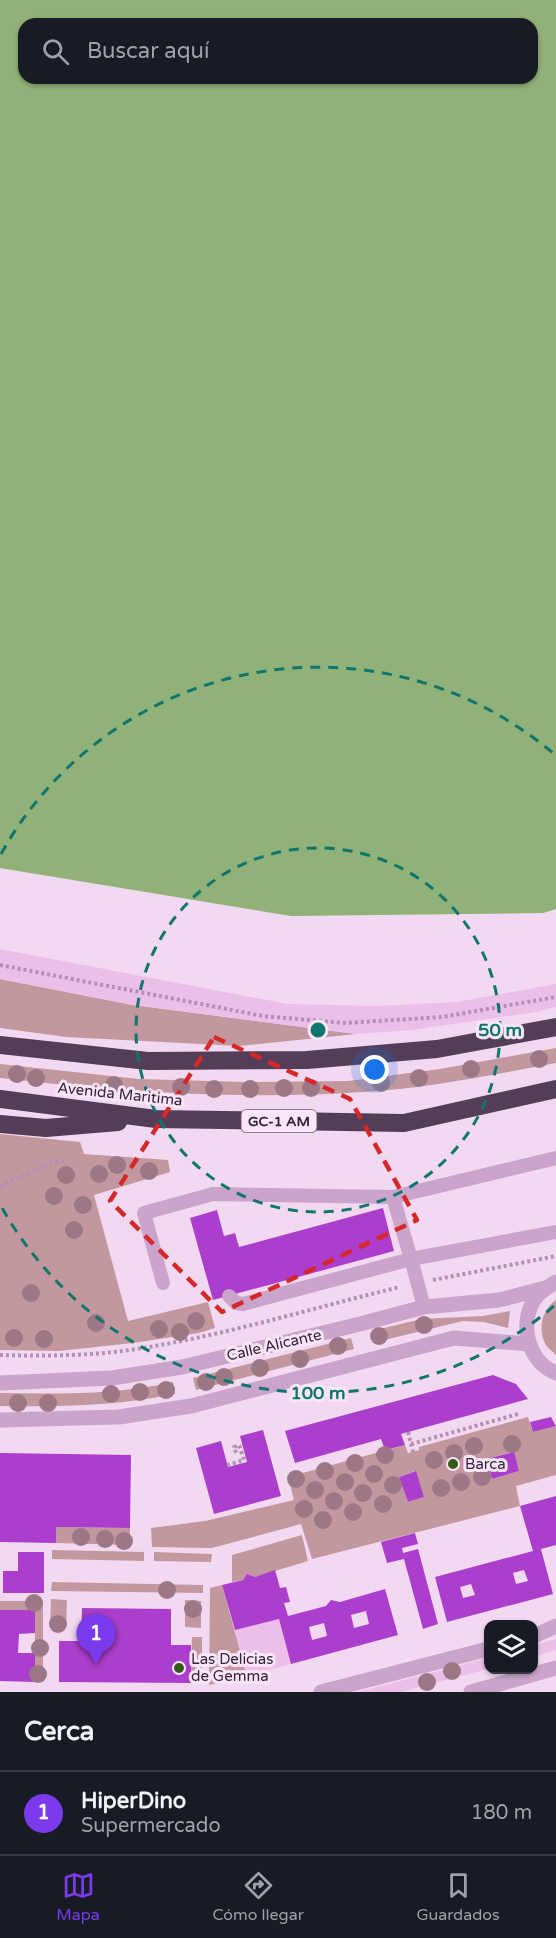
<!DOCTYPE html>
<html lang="es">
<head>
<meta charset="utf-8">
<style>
	body { margin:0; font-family:"Varela Round",sans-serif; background:#242831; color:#f1f3f6 }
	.controls { position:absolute; right:18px; bottom:18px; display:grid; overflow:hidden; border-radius:12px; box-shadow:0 2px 4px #0004 }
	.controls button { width:54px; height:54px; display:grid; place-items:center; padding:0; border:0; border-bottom:2px solid #363941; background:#171b24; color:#f1f3f6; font:30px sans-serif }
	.you { position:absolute; left:375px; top:1070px; width:21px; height:21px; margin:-15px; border:4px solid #fff; border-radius:50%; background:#1a73e8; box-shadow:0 0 0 9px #1a73e833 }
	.badge { display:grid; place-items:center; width:39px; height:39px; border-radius:50%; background:#7c3aed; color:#fff; font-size:20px; font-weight:700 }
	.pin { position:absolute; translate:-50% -50px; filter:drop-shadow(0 2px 3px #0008) }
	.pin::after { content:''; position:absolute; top:32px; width:21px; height:18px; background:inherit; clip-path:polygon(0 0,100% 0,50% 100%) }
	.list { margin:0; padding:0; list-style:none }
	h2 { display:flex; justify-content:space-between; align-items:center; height:78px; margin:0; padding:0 24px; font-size:26px }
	h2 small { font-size:20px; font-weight:400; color:#9ea1a6 }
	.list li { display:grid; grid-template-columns:39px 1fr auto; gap:18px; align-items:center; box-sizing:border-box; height:84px; padding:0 24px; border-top:2px solid #363941 }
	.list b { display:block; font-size:22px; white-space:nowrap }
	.list p { margin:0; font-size:20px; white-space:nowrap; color:#9ea1a6 }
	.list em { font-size:20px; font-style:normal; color:#9ea1a6 }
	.icon { flex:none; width:33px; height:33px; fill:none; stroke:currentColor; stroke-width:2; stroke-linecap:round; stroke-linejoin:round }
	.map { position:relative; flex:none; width:556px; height:1692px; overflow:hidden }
	.search { position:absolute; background:#171b24; box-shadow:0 2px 4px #0004; left:18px; right:18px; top:18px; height:66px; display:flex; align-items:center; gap:15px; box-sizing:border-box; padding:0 21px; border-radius:18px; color:#9ea1a6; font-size:22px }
	.sheet { height:162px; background:#171b24 }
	nav { display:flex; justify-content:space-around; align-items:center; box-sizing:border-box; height:84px; border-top:2px solid #363941; background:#171b24; font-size:16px; color:#9ea1a6 }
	nav a { display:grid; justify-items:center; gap:3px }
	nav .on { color:#7c3aed }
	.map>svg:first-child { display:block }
	.green { fill:#c2989e; fill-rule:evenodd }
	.plaza { fill:#ebbfe8 }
	.water { fill:#90b177; fill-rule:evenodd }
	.building { fill:#ab3ecc; fill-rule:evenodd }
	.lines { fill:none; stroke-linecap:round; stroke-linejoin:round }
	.path { stroke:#b58fb7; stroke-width:4; stroke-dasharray:3 3; stroke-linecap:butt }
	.lane { stroke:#caa4cb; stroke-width:14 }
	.street { stroke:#caa4cb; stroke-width:15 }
	.highway { stroke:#533d58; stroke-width:18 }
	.tree { fill:#9c7886 }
	.marked { fill:none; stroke:#d62828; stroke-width:4.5; stroke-dasharray:12 8; stroke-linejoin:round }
	.ring { fill:none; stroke:#0f766e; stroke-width:3; stroke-dasharray:10 8 }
	.poi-dot { fill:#34591a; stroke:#fae5f9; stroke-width:2 }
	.labels { text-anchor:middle; stroke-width:6; stroke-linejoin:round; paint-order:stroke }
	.shield { fill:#fae5f9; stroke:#6f5f70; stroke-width:1.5 }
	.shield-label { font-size:14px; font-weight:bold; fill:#342636 }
	.street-label { font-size:15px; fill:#342636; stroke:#fae5f9 }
	.poi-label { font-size:15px; fill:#342636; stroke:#fae5f9; text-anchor:start }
	.centre { fill:#0f766e; stroke:#fae5f9; stroke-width:3 }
	.ring-label { font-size:18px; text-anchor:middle; font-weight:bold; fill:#0f766e; stroke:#fae5f9; stroke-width:6; stroke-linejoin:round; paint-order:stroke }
</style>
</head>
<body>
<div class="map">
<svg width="556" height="1692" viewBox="0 0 556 1692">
	<rect width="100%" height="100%" fill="#f2d9f1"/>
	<path class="green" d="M 0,979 L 133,1005 L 356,1034 L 239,1046 L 66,1037 L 0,1028 Z
		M 556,1048 L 556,1063 C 492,1075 428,1088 363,1092 C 242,1100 120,1092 0,1078 L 0,1064 L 139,1079 L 246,1082 L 348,1081 L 440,1069 Z
		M 0,1134 L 80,1142 L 84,1154 L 168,1160 L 170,1172 L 94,1195 L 128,1321 L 208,1302 L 215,1328 L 199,1333 L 133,1343 L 59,1351 L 0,1350 Z
		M 556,1300 L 556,1355 C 553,1352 548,1348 546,1345 C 537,1330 542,1309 556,1300 Z
		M 510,1311 L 508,1328 L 484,1322 L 463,1321 L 376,1342 L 372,1331 L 421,1319 L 483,1316 Z
		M 351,1338 L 354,1349 L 196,1390 L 193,1378 Z
		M 173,1382 L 175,1394 C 117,1406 59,1407 0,1406 L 0,1393 C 58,1394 116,1395 173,1382 Z
		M 528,1417 L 533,1432 L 556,1426 L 556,1475 L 516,1486 L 520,1506 L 312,1559 L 301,1524 L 212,1548 L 152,1547 L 151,1528 L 205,1521 L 294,1500 L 288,1477 L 405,1445 L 408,1453 L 419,1450 L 419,1447 ZM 513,1452 L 519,1471 L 492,1479 L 486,1459 ZM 415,1471 L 424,1497 L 408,1502 L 399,1477 Z
		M 56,1527 L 130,1528 L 130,1545 L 56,1543 Z
		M 302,1535 L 308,1561 L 255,1577 L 247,1574 L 243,1580 L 232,1582 L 232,1555 Z
		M 52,1550 L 144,1552 L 144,1561 L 52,1559 Z
		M 154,1552 L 212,1554 L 211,1562 L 154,1561 Z
		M 52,1582 L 203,1585 L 203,1593 L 51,1591 Z
		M 222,1585 L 247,1676 L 209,1685 L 210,1588 Z
		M 51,1599 L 67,1600 L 66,1628 L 50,1628 Z
		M 185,1600 L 201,1601 L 201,1628 L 185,1627 Z
		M 0,1601 L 43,1601 L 43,1682 L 35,1682 L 35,1610 L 0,1610 Z
		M 192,1637 L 202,1637 L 202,1673 L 191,1673 Z"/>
	<path class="plaza" d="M 0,949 L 288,1004 L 378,1006 L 457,1002 L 556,984 L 556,1007 L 536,1012 L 412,1030 L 356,1034 L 133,1005 L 0,979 Z
		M 279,1619 L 291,1664 L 247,1676 L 235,1630 Z
		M 556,1639 L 556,1650 L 539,1655 L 535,1645 Z
		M 488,1658 L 488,1669 L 401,1692 L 358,1692 Z"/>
	<path class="water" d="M 0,0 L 556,0 L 556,909 L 543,913 L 291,916 L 0,868 ZM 24,24 L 532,24 L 532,78 L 24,78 Z"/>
	<path class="building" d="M 383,1208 L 394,1251 L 213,1300 L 190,1218 L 217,1210 L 224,1236 L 235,1233 L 239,1247 Z
		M 493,1375 L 516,1384 L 528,1399 L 401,1434 L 405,1445 L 385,1450 L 381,1439 L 295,1463 L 285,1431 Z
		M 551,1417 L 556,1426 L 533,1432 L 530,1422 Z
		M 263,1430 L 281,1496 L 214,1514 L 196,1448 L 221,1441 L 228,1467 L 247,1462 L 240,1436 Z
		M 514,1452 L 519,1471 L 492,1479 L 486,1459 Z
		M 0,1453 L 131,1455 L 130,1528 L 56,1527 L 56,1543 L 0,1542 Z
		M 416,1471 L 424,1497 L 408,1502 L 399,1477 Z
		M 556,1496 L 556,1545 L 541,1549 L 553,1594 L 447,1622 L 435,1577 L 533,1551 L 520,1506 ZM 524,1570 L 528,1581 L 516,1584 L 513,1573 ZM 471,1584 L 475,1595 L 463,1598 L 460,1587 Z
		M 415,1533 L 418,1544 L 402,1548 L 403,1553 L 418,1549 L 438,1624 L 423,1629 L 404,1559 L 387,1563 L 381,1542 Z
		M 18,1552 L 44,1552 L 44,1593 L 3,1593 L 3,1571 L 18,1571 Z
		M 275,1570 L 280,1588 L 286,1587 L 290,1602 L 284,1603 L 288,1616 L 326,1606 L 331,1600 L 340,1602 L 385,1589 L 398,1635 L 291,1664 L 279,1619 L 235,1630 L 222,1585 L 243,1580 L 247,1574 L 255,1577 ZM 366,1611 L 369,1624 L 354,1628 L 351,1615 ZM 324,1623 L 327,1636 L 312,1640 L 309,1627 Z
		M 82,1608 L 171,1609 L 171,1645 L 191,1645 L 191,1683 L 59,1682 L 59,1641 L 81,1641 Z
		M 0,1610 L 35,1610 L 35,1633 L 19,1634 L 18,1653 L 35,1653 L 35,1682 L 0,1681 Z"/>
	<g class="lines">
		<path class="path" d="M 0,965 L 263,1016 L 345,1023 L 442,1017 L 556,997
			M 0,1186 L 52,1163 L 66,1160
			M 433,1280 L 556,1256
			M 0,1355 C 41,1356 82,1356 123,1351 C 217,1338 308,1309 400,1287
			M 408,1432 L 413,1452
			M 411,1444 L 518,1414
			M 227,1465 L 244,1460 L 239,1445 L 234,1447 L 237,1455"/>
		<path class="lane" d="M 393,1197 L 556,1158
			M 163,1283 L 144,1213 L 213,1194 L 393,1197 L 411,1259 L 556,1232
			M 229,1296 L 236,1303 L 243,1304 L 411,1259 L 424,1307"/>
		<path class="street" d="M 556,1282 C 547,1287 539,1292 534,1300 C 519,1325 528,1362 556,1373
			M 0,1383 L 112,1378 L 182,1367 L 360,1324 L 424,1307 L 499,1300 L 545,1288
			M 0,1420 L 119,1417 L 191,1406 L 454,1338 L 529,1344
			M 534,1636 L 556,1626
			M 321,1692 L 488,1649
			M 471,1692 L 556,1668"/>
		<path class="highway" d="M 0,1045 L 148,1061 L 307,1060 L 437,1049 L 556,1027
			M 0,1099 L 156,1119 L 404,1123 L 556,1089
			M 0,1124 L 46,1128 L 118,1122"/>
	</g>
	<g class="tree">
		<circle cx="539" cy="1059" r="9"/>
		<circle cx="471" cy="1069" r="9"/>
		<circle cx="17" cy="1074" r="9"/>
		<circle cx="36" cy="1078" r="9"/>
		<circle cx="419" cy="1078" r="9"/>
		<circle cx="381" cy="1083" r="9"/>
		<circle cx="114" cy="1085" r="9"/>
		<circle cx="181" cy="1087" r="9"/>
		<circle cx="284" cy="1088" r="9"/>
		<circle cx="311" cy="1088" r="9"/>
		<circle cx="214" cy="1089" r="9"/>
		<circle cx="250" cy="1089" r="9"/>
		<circle cx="117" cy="1165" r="9"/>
		<circle cx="149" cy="1171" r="9"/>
		<circle cx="99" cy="1174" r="9"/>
		<circle cx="66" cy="1175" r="9"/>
		<circle cx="54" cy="1196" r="9"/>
		<circle cx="83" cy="1205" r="9"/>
		<circle cx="74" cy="1230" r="9"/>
		<circle cx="31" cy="1293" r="9"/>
		<circle cx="196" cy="1321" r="9"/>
		<circle cx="96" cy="1323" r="9"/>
		<circle cx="424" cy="1325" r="9"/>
		<circle cx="159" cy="1329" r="9"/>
		<circle cx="180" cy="1332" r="9"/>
		<circle cx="379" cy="1336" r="9"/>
		<circle cx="14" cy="1338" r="9"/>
		<circle cx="44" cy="1339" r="9"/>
		<circle cx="338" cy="1346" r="9"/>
		<circle cx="300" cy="1359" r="9"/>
		<circle cx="260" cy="1368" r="9"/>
		<circle cx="224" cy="1377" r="9"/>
		<circle cx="206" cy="1382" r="9"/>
		<circle cx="166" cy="1390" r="9"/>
		<circle cx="140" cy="1392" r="9"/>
		<circle cx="111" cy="1394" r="9"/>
		<circle cx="18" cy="1403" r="9"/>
		<circle cx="48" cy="1403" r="9"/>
		<circle cx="512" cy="1444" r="9"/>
		<circle cx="474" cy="1446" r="9"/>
		<circle cx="454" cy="1453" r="9"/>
		<circle cx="385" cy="1455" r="9"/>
		<circle cx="434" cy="1460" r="9"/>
		<circle cx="355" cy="1463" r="9"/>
		<circle cx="325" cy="1471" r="9"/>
		<circle cx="374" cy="1474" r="9"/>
		<circle cx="482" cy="1477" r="9"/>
		<circle cx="296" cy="1479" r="9"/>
		<circle cx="345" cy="1482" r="9"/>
		<circle cx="461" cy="1482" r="9"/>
		<circle cx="393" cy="1485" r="9"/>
		<circle cx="441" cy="1488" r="9"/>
		<circle cx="315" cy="1490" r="9"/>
		<circle cx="363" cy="1493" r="9"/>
		<circle cx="334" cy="1501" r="9"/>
		<circle cx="383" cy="1504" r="9"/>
		<circle cx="304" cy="1509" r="9"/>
		<circle cx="353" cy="1512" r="9"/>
		<circle cx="323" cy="1520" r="9"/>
		<circle cx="81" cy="1537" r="9"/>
		<circle cx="105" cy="1539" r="9"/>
		<circle cx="124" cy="1541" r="9"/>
		<circle cx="167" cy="1590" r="9"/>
		<circle cx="34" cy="1603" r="9"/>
		<circle cx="193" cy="1609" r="9"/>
		<circle cx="58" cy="1624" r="9"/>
		<circle cx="40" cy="1648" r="9"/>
		<circle cx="452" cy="1671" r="9"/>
		<circle cx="38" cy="1674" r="9"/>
		<circle cx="427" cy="1682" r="9"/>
	</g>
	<path class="marked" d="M 214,1037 L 350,1099 L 417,1220 L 222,1312 L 110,1201 Z"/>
	<g class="ring">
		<circle cx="318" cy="1030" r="182"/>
		<path d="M554 1306A363 363 0 0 1 1 1206M1 854A363 363 0 0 1 554 754"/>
	</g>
	<g class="poi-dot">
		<circle cx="453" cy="1464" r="6"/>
		<circle cx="179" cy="1668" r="6"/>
	</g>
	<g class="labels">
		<rect class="shield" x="241.5" y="1110" width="75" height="22" rx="4.5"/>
		<g class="shield-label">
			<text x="279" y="1126">GC-1 AM</text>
		</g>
		<g class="street-label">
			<text transform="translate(120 1094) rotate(6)" y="5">Avenida Maritima</text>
			<text transform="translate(274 1345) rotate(-13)" y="5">Calle Alicante</text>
		</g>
		<g class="poi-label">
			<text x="465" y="1469">Barca</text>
			<text x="191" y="1664">Las Delicias<tspan x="191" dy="17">de Gemma</tspan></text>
		</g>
	</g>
	<circle cx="318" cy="1030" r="9" class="centre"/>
	<g class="ring-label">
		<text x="500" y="1036">50 m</text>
		<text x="318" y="1399">100 m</text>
	</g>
</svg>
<div class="controls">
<button><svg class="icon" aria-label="layers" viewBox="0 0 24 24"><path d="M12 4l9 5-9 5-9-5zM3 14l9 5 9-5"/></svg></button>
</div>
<div class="you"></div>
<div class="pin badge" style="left:96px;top:1664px">1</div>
<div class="search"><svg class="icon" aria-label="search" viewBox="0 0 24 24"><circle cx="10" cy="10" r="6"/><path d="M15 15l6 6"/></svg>Buscar aquí</div>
</div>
<section class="sheet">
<h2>Cerca<small></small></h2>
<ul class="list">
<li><span class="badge">1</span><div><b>HiperDino</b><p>Supermercado</p></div><em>180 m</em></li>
</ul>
</section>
<nav>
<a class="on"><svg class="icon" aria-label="map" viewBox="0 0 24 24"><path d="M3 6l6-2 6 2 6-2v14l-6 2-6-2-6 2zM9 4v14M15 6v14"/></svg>Mapa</a>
<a><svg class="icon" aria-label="directions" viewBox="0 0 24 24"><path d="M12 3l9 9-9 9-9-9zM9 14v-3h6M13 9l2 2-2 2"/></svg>Cómo llegar</a>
<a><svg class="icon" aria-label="saved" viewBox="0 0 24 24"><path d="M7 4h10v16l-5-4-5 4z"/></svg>Guardados</a>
</nav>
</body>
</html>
